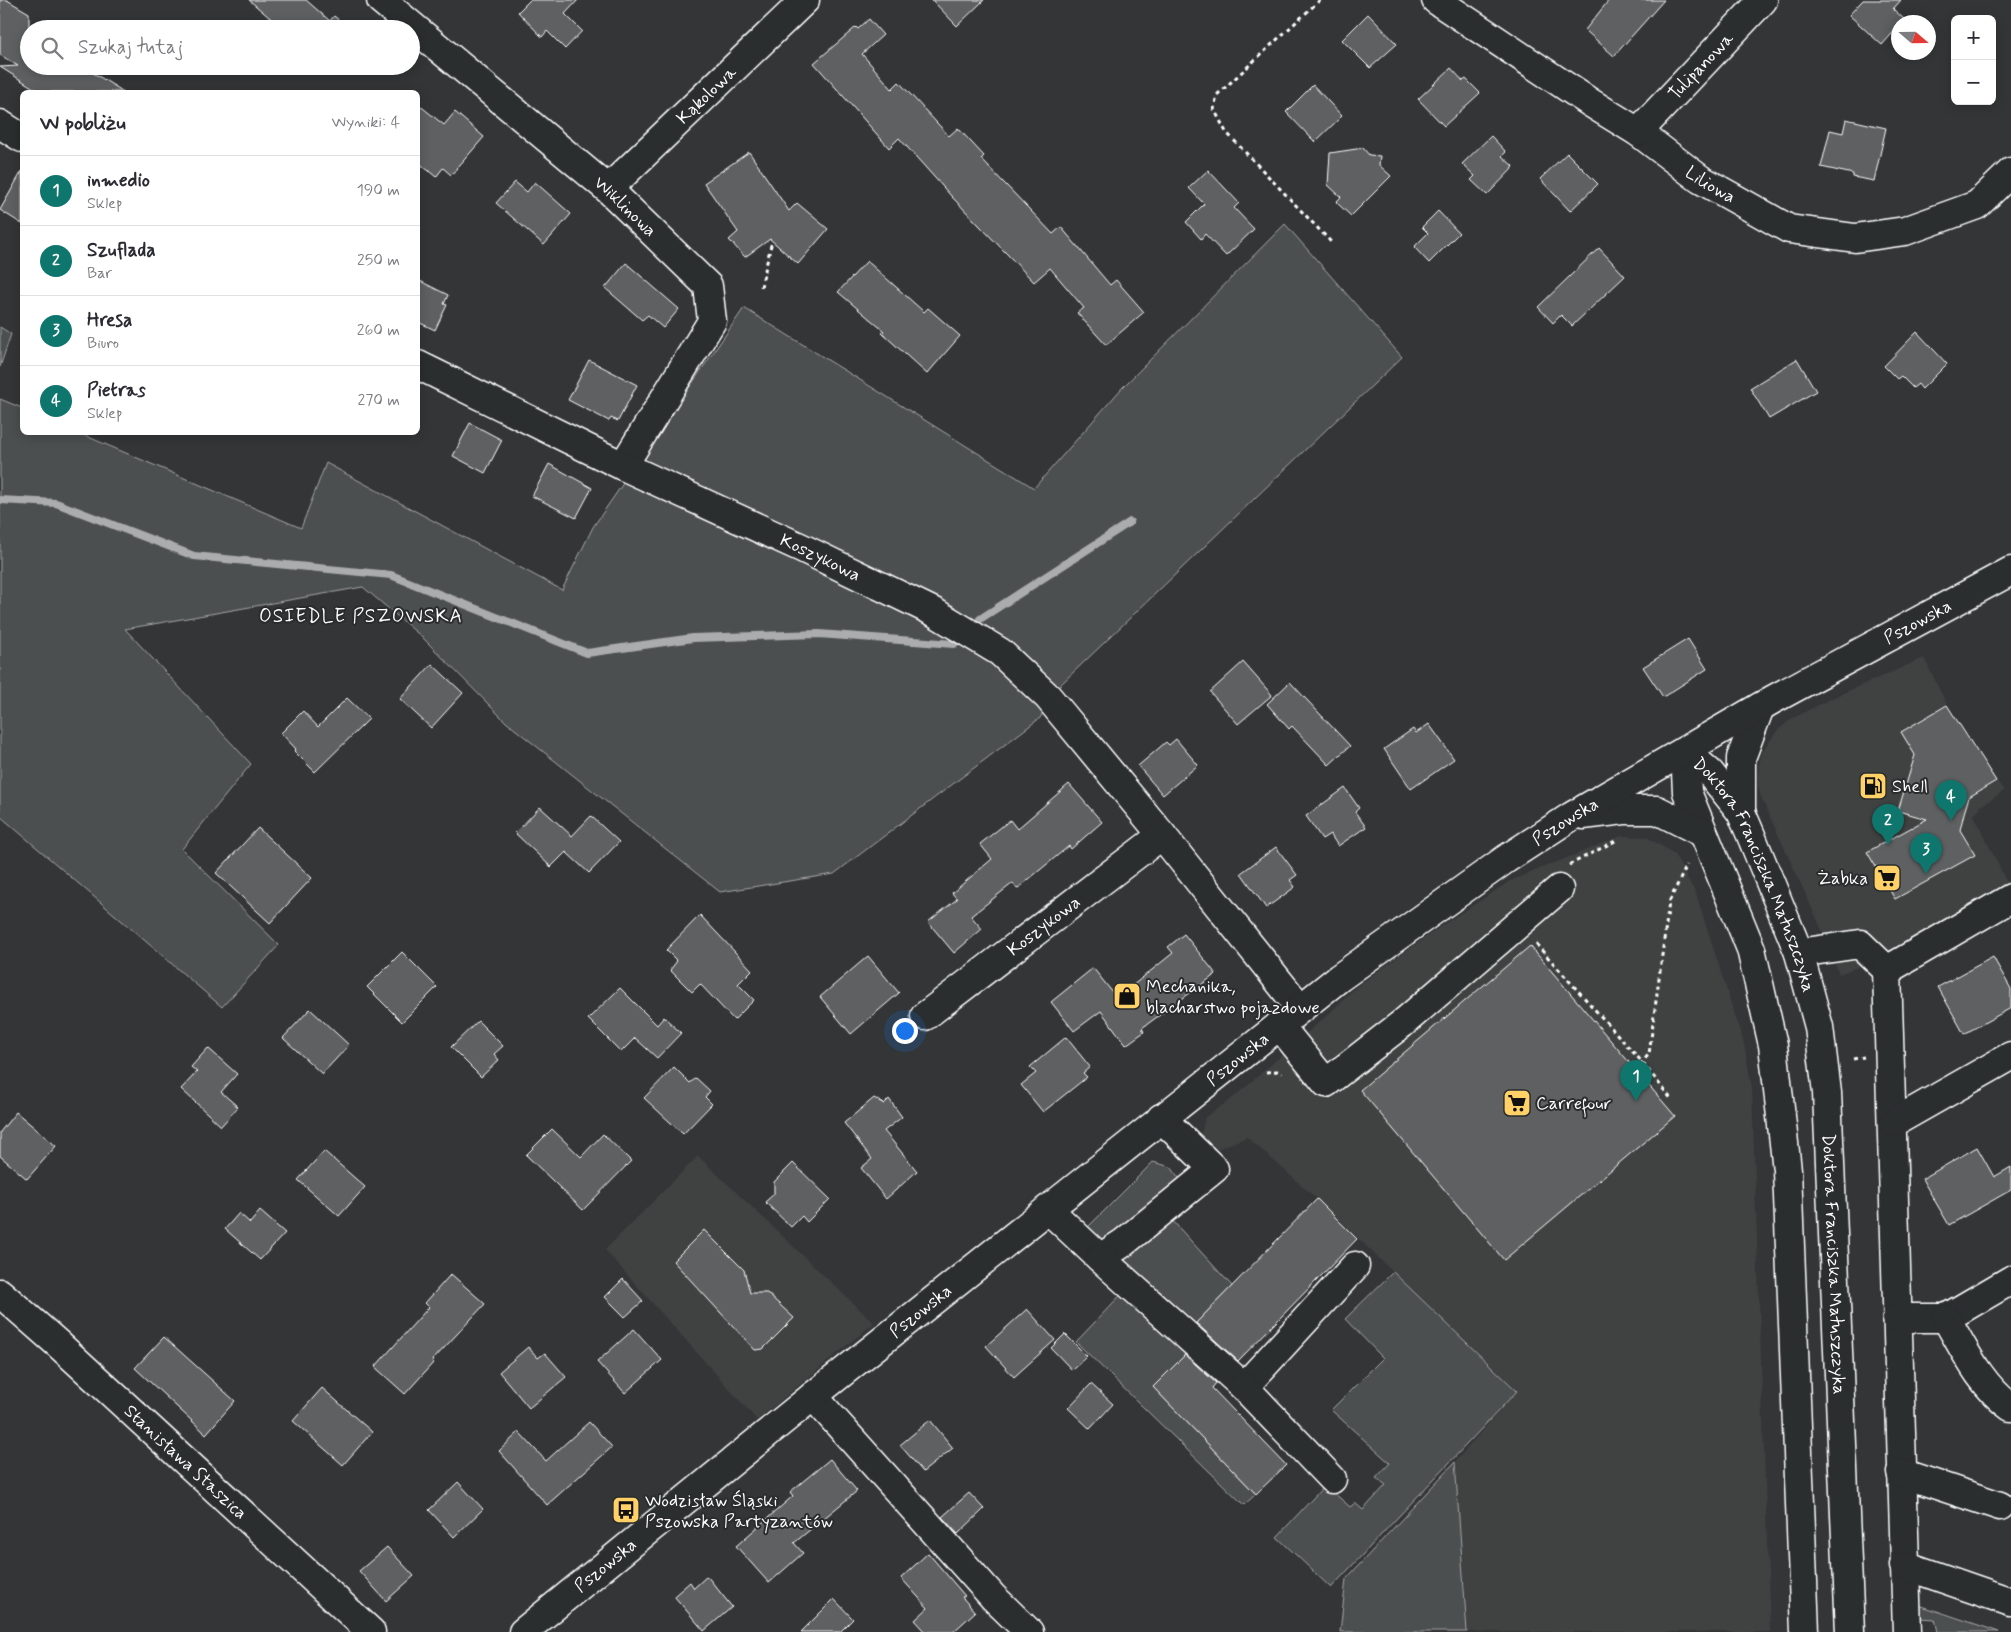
<!DOCTYPE html>
<html lang="pl">
<head>
<meta charset="utf-8">
<style>
	body { margin:0; font-family:Mynerve,sans-serif; background:#f7f7f7; color:#2b2b33 }
	.controls { position:absolute; right:15px; top:15px; display:grid; overflow:hidden; border-radius:8px; box-shadow:0 2px 12px #0003 }
	.controls button { width:45px; height:45px; display:grid; place-items:center; padding:0; border:0; border-bottom:1px solid #e1e1e2; background:#fff; color:#2b2b33; font:25px sans-serif }
	.compass { position:absolute; left:1891px; top:15px; width:45px; height:45px; border-radius:50%; background:#fff; box-shadow:0 2px 12px #0003; rotate:110deg }
	.you { position:absolute; left:904px; top:1030px; width:18px; height:18px; margin:-12px; border:4px solid #fff; border-radius:50%; background:#1a73e8; box-shadow:0 0 0 8px #1a73e833 }
	.badge { display:grid; place-items:center; width:32px; height:32px; border-radius:50%; background:#0f766e; color:#fff; font-size:16px; font-weight:700 }
	.pin { position:absolute; translate:-50% -41px; filter:drop-shadow(0 1px 2px #0008) }
	.pin::after { content:''; position:absolute; top:26px; width:18px; height:15px; background:inherit; clip-path:polygon(0 0,100% 0,50% 100%) }
	.list { margin:0; padding:0; list-style:none }
	h2 { display:flex; justify-content:space-between; align-items:center; height:65px; margin:0; padding:0 20px; font-size:21px }
	h2 small { font-size:16px; font-weight:400; color:#7c7c81 }
	.list li { display:grid; grid-template-columns:32px 1fr auto; gap:15px; align-items:center; box-sizing:border-box; height:70px; padding:0 20px; border-top:1px solid #e1e1e2 }
	.list b { display:block; font-size:19px; white-space:nowrap }
	.list p { margin:0; font-size:16px; white-space:nowrap; color:#7c7c81 }
	.list em { font-size:16px; font-style:normal; color:#7c7c81 }
	.icon { flex:none; width:28px; height:28px; fill:none; stroke:currentColor; stroke-width:2; stroke-linecap:round; stroke-linejoin:round }
	.map { position:relative; flex:none; width:2011px; height:1632px; overflow:hidden }
	.search { position:absolute; background:#fff; box-shadow:0 2px 12px #0003; left:20px; top:20px; width:400px; height:55px; display:flex; align-items:center; gap:12px; box-sizing:border-box; padding:0 18px; border-radius:28px; color:#7c7c81; font-size:19px }
	.panel { position:absolute; background:#fff; box-shadow:0 2px 12px #0003; left:20px; top:90px; width:400px; height:345px; border-radius:8px }
	.map>svg:first-child { display:block }
	.built { fill:#404243 }
	.green { fill:#4c4f50; stroke:#a6a7a8 }
	.lines { fill:none; stroke-linecap:round; stroke-linejoin:round }
	.stream { stroke:#abacad; stroke-width:8 }
	.building { fill:#5f6162; stroke:#fff }
	.minor-casing { stroke:#fff; stroke-width:31 }
	.major-casing { stroke:#fff; stroke-width:31 }
	.path { stroke:#fff; stroke-width:3; stroke-dasharray:4 4; stroke-linecap:butt }
	.minor { stroke:#2a2d2e; stroke-width:28 }
	.major { stroke:#2a2d2e; stroke-width:28 }
	.labels { text-anchor:middle; stroke-width:4; stroke-linejoin:round; paint-order:stroke }
	.street-label { font-size:18px; fill:#fff; stroke:#2a2d2e }
	.poi-label { font-size:18px; fill:#fff; stroke:#2a2d2e; text-anchor:start }
	.neighbourhood-label { font-size:19px; letter-spacing:1px; fill:#fff; stroke:#2a2d2e }
</style>
</head>
<body>
<div class="map">
<svg width="2011" height="1632" viewBox="0 0 2011 1632">
	<rect width="100%" height="100%" fill="#333536"/>
	<filter id="ink" filterUnits="userSpaceOnUse"><feTurbulence type="fractalNoise" baseFrequency=".02" numOctaves="2"/><feDisplacementMap in="SourceGraphic" scale="10" xChannelSelector="R" yChannelSelector="G"/><feConvolveMatrix kernelMatrix="1 2 1 2 8 2 1 2 1" color-interpolation-filters="sRGB"/></filter>
	<g filter="url(#ink)">
		<path class="built" d="M 1924,658 L 1947,705 L 2004,791 L 1981,806 L 1974,815 L 2009,887 L 1908,948 L 1839,974 L 1822,930 L 1761,797 L 1758,785 L 1759,764 L 1763,750 L 1777,731 L 1791,719 L 1834,697 Z
			M 1621,836 L 1647,837 L 1674,854 L 1696,894 L 1744,1044 L 1752,1088 L 1770,1632 L 1467,1632 L 1455,1462 L 1517,1391 L 1317,1199 L 1247,1137 L 1212,1151 L 1200,1140 L 1205,1117 L 1233,1098 L 1332,1011 L 1356,987 L 1440,927 L 1510,881 Z
			M 698,1156 L 874,1323 L 757,1420 L 605,1250 Z"/>
		<path class="green" d="M 1285,224 L 1402,357 L 1058,687 L 1040,718 L 834,874 L 720,892 L 506,722 L 423,638 L 363,587 L 125,629 L 251,764 L 182,849 L 279,945 L 222,1007 L 0,816 L 0,399 L 22,408 L 22,432 L 79,433 L 301,528 L 326,463 L 562,590 L 593,527 L 744,308 L 1034,488 L 1122,388 Z
			M 0,327 L 11,334 L 0,367 Z
			M 1153,1162 L 1171,1167 L 1182,1182 L 1160,1207 L 1232,1286 L 1196,1323 L 1183,1358 L 1153,1387 L 1256,1494 L 1244,1505 L 1076,1342 L 1130,1285 L 1078,1237 Z
			M 1393,1272 L 1517,1391 L 1331,1588 L 1277,1537 L 1325,1485 L 1350,1507 L 1355,1503 L 1363,1510 L 1386,1485 L 1376,1478 L 1390,1463 L 1331,1410 L 1383,1358 L 1345,1319 Z
			M 1455,1462 L 1467,1632 L 1340,1632 L 1346,1579 Z
			M 1919,1605 L 1999,1632 L 1938,1632 L 1935,1619 L 1920,1618 Z"/>
		<g class="lines">
			<path class="stream" d="M 0,500 L 56,503 L 194,556 L 391,575 L 587,653 L 693,638 L 819,634 L 954,644
				M 980,619 L 1130,522"/>
		</g>
		<path class="building" d="M 0,0 L 7,0 L 29,13 L 29,66 L 82,66 L 124,92 L 40,92 L 0,67 L 18,66 L 0,55 Z
			M 249,0 L 306,0 L 330,21 L 334,16 L 350,29 L 283,29 Z
			M 530,0 L 578,0 L 565,14 L 582,31 L 565,49 L 547,31 L 542,37 L 518,12 Z
			M 932,0 L 984,0 L 957,26 Z
			M 1609,0 L 1664,0 L 1614,56 L 1585,30 Z
			M 1863,0 L 1901,0 L 1893,9 L 1905,20 L 1898,22 L 1898,27 L 1882,45 L 1849,15 Z
			M 1368,14 L 1397,44 L 1370,68 L 1342,40 Z
			M 869,19 L 883,35 L 862,54 L 892,89 L 899,82 L 949,136 L 958,128 L 984,156 L 981,159 L 1053,234 L 1061,227 L 1110,285 L 1116,280 L 1144,312 L 1106,345 L 1077,313 L 1084,308 L 1050,268 L 1034,282 L 952,197 L 899,138 L 889,148 L 814,63 L 856,27 L 858,29 Z
			M 1451,68 L 1463,81 L 1466,79 L 1480,93 L 1444,126 L 1418,99 Z
			M 1313,85 L 1342,116 L 1315,142 L 1286,112 Z
			M 418,104 L 444,125 L 455,112 L 484,137 L 451,175 L 443,168 L 436,177 L 418,162 Z
			M 1846,119 L 1886,128 L 1874,181 L 1853,177 L 1853,174 L 1821,167 L 1830,130 L 1843,133 Z
			M 1491,136 L 1506,152 L 1502,156 L 1514,167 L 1487,195 L 1471,180 L 1475,176 L 1462,164 Z
			M 1363,148 L 1369,155 L 1380,156 L 1379,165 L 1391,176 L 1351,216 L 1336,202 L 1341,197 L 1328,185 L 1330,153 Z
			M 749,152 L 789,211 L 797,203 L 828,229 L 798,264 L 770,239 L 745,257 L 729,240 L 738,232 L 704,183 Z
			M 1567,153 L 1598,184 L 1570,211 L 1540,179 Z
			M 1208,170 L 1239,203 L 1234,208 L 1254,229 L 1226,256 L 1205,234 L 1201,239 L 1186,222 L 1204,204 L 1189,188 Z
			M 22,171 L 22,224 L 0,210 Z
			M 515,182 L 527,192 L 535,182 L 571,214 L 544,245 L 496,203 Z
			M 1438,211 L 1459,233 L 1429,263 L 1414,247 L 1428,233 L 1422,227 Z
			M 1599,248 L 1625,276 L 1572,326 L 1561,315 L 1553,323 L 1538,307 Z
			M 867,261 L 924,312 L 928,308 L 960,336 L 927,374 L 882,333 L 884,331 L 838,292 Z
			M 626,263 L 679,309 L 663,328 L 648,315 L 642,320 L 605,288 Z
			M 418,280 L 448,295 L 444,304 L 447,305 L 435,330 L 418,322 Z
			M 1917,332 L 1947,364 L 1922,389 L 1918,384 L 1913,388 L 1901,376 L 1897,379 L 1884,366 Z
			M 1797,359 L 1816,391 L 1769,419 L 1750,388 Z
			M 589,360 L 637,385 L 618,421 L 611,418 L 609,421 L 568,400 Z
			M 470,423 L 502,440 L 485,473 L 453,456 Z
			M 549,464 L 592,488 L 576,518 L 532,496 Z
			M 1688,639 L 1707,669 L 1663,697 L 1643,667 Z
			M 1243,662 L 1272,695 L 1238,724 L 1210,692 Z
			M 432,664 L 463,693 L 431,728 L 400,699 Z
			M 1290,682 L 1350,746 L 1329,765 L 1292,726 L 1289,729 L 1267,704 Z
			M 347,698 L 369,719 L 315,772 L 294,751 L 296,749 L 281,733 L 303,711 L 318,727 Z
			M 1947,705 L 1996,781 L 1969,797 L 1964,813 L 1960,830 L 1975,855 L 1895,899 L 1867,852 L 1927,819 L 1898,811 L 1915,755 L 1901,732 Z
			M 1429,724 L 1454,759 L 1411,789 L 1384,749 L 1413,729 L 1416,733 Z
			M 1176,739 L 1198,765 L 1163,795 L 1138,766 L 1166,742 L 1169,745 Z
			M 1069,784 L 1102,822 L 1071,849 L 1069,846 L 1017,889 L 1013,883 L 971,916 L 982,929 L 954,953 L 928,922 L 957,899 L 952,893 L 992,859 L 980,844 L 1010,820 L 1017,829 Z
			M 1345,788 L 1359,808 L 1355,812 L 1366,827 L 1338,846 L 1330,834 L 1322,839 L 1306,816 Z
			M 540,807 L 572,836 L 591,816 L 619,842 L 589,873 L 566,852 L 551,867 L 515,833 Z
			M 258,828 L 312,878 L 270,923 L 216,873 Z
			M 1276,847 L 1297,875 L 1290,880 L 1295,887 L 1266,908 L 1241,873 Z
			M 700,915 L 752,970 L 738,984 L 754,1000 L 734,1020 L 700,984 L 692,992 L 670,970 L 677,961 L 666,950 Z
			M 1184,934 L 1216,974 L 1142,1028 L 1144,1032 L 1126,1045 L 1101,1011 L 1074,1031 L 1051,1002 L 1093,968 L 1117,998 L 1173,953 L 1168,947 Z
			M 1530,946 L 1675,1116 L 1504,1260 L 1360,1090 Z
			M 402,952 L 437,987 L 402,1022 L 367,987 Z
			M 868,956 L 899,993 L 851,1034 L 820,997 Z
			M 1993,957 L 2011,989 L 2011,1008 L 1964,1034 L 1938,987 Z
			M 620,988 L 657,1025 L 664,1017 L 681,1033 L 657,1058 L 635,1038 L 621,1052 L 588,1019 Z
			M 310,1009 L 349,1045 L 322,1074 L 283,1038 Z
			M 478,1021 L 503,1046 L 494,1054 L 499,1060 L 481,1077 L 451,1047 Z
			M 1066,1037 L 1090,1067 L 1083,1073 L 1087,1077 L 1043,1112 L 1021,1085 L 1036,1073 L 1030,1067 Z
			M 208,1048 L 237,1074 L 221,1092 L 238,1107 L 221,1126 L 181,1089 L 197,1072 L 191,1067 Z
			M 674,1067 L 690,1083 L 696,1078 L 710,1091 L 705,1097 L 712,1104 L 683,1134 L 644,1098 Z
			M 874,1098 L 884,1104 L 889,1099 L 902,1117 L 884,1131 L 917,1171 L 886,1199 L 861,1168 L 872,1159 L 844,1123 Z
			M 16,1112 L 56,1146 L 27,1179 L 0,1156 L 0,1132 Z
			M 552,1129 L 581,1157 L 603,1134 L 631,1161 L 583,1210 L 526,1155 Z
			M 1977,1147 L 1994,1177 L 2011,1167 L 2011,1190 L 1949,1225 L 1922,1179 Z
			M 324,1151 L 365,1187 L 339,1216 L 298,1180 Z
			M 793,1163 L 830,1199 L 807,1222 L 802,1216 L 791,1227 L 765,1202 L 774,1194 L 774,1182 Z
			M 1317,1199 L 1357,1239 L 1238,1361 L 1196,1323 Z
			M 260,1211 L 285,1233 L 260,1260 L 225,1229 L 239,1213 L 250,1223 Z
			M 704,1230 L 744,1270 L 750,1293 L 767,1293 L 794,1318 L 763,1349 L 755,1350 L 673,1261 Z
			M 451,1274 L 485,1304 L 432,1361 L 433,1363 L 405,1394 L 375,1367 L 429,1307 L 425,1303 Z
			M 623,1279 L 643,1301 L 625,1317 L 605,1297 Z
			M 1027,1309 L 1055,1340 L 1014,1377 L 986,1346 Z
			M 634,1329 L 662,1360 L 625,1393 L 597,1362 Z
			M 1065,1334 L 1087,1356 L 1072,1370 L 1051,1348 Z
			M 164,1337 L 235,1401 L 206,1434 L 135,1368 Z
			M 528,1347 L 538,1358 L 545,1353 L 566,1377 L 529,1408 L 499,1372 Z
			M 1185,1355 L 1216,1383 L 1212,1388 L 1286,1465 L 1256,1494 L 1153,1387 Z
			M 1091,1384 L 1113,1404 L 1090,1429 L 1068,1408 Z
			M 322,1388 L 372,1432 L 343,1465 L 293,1421 Z
			M 930,1420 L 953,1448 L 923,1472 L 900,1445 Z
			M 589,1422 L 612,1447 L 547,1505 L 499,1451 L 519,1432 L 546,1461 Z
			M 830,1459 L 857,1491 L 794,1543 L 803,1553 L 769,1583 L 736,1546 L 793,1496 L 790,1492 Z
			M 458,1482 L 483,1509 L 454,1537 L 429,1510 Z
			M 969,1493 L 984,1509 L 958,1534 L 942,1517 Z
			M 387,1547 L 414,1576 L 386,1601 L 359,1571 Z
			M 928,1553 L 965,1596 L 962,1597 L 975,1612 L 953,1632 L 926,1632 L 915,1620 L 928,1608 L 901,1578 Z
			M 707,1576 L 732,1607 L 704,1631 L 674,1596 L 690,1582 L 694,1588 Z
			M 834,1599 L 853,1619 L 840,1632 L 801,1632 Z"/>
		<g class="lines">
			<defs>
				<g id="minor">
					<path id="s1" d="M 381,0 L 608,189 L 708,286 L 712,321 L 623,466"/>
					<path id="s2" d="M 1436,0 L 1591,103 L 1638,132 L 1700,179 L 1789,229 L 1855,238 L 1905,231 L 1977,205 L 2011,172"/>
					<path d="M 0,124 L 22,138"/>
					<path id="s3" d="M 1638,132 L 1763,0"/>
					<path id="s4" d="M 608,189 L 805,0"/>
					<path id="s5" d="M 418,365 L 623,466 L 802,548 L 934,612 L 1000,652 L 1048,697 L 1162,835 L 1300,1008"/>
					<path d="M 1799,953 L 1860,944 L 1887,970 L 1907,1632"/>
					<path d="M 1887,970 L 2011,898"/>
					<path id="s6" d="M 925,1016 L 1162,835"/>
					<path d="M 1279,1025 L 1326,1083 L 1403,1023 L 1559,889"/>
					<path d="M 1893,1123 L 2011,1056"/>
					<path d="M 1048,1209 L 1100,1258 L 1123,1243 L 1214,1169 L 1161,1118"/>
					<path d="M 1100,1258 L 1244,1387 L 1355,1266"/>
					<path id="s7" d="M 0,1293 L 57,1343 L 371,1632"/>
					<path d="M 1897,1318 L 1946,1318 L 2011,1280"/>
					<path d="M 1946,1318 C 1964,1349 1981,1386 2011,1407"/>
					<path d="M 1244,1387 L 1332,1479"/>
					<path d="M 813,1396 L 993,1597 L 1029,1632"/>
					<path d="M 1901,1473 L 2000,1506"/>
					<path d="M 1904,1565 L 2011,1602"/>
				</g>
				<g id="major">
					<path id="s8" d="M 1685,751 L 1710,773 L 1741,812 L 1750,833 L 1799,953 L 1819,1027 L 1827,1093 L 1850,1632"/>
					<path d="M 1685,751 L 1687,792 L 1751,949 L 1773,1045 L 1787,1170 L 1805,1632"/>
					<path d="M 1741,812 L 1741,758 L 1760,707"/>
					<path d="M 1583,815 L 1624,810 L 1657,810 L 1703,833"/>
					<path id="s9" d="M 523,1632 L 813,1396 L 1339,978 L 1506,859 L 1572,816 L 1772,700 L 2011,571"/>
				</g>
			</defs>
			<use href="#minor" class="minor-casing"/>
			<use href="#major" class="major-casing"/>
			<path class="path" d="M 1320,0 L 1217,95 L 1214,109 L 1226,132 L 1331,242
				M 761,287 L 772,241
				M 1569,865 L 1617,840
				M 1536,944 L 1642,1062 L 1672,1100
				M 1853,1059 L 1864,1057
				M 1635,1071 L 1649,1054 L 1669,902 L 1687,865
				M 1266,1072 L 1277,1071 L 1282,1073"/>
			<use href="#minor" class="minor"/>
			<use href="#major" class="major"/>
		</g>
	</g>
	<defs>
		<symbol id="fuel-square" viewBox="-11 -11 22 22"><rect x="-9" y="-9" width="18" height="18" rx="4" fill="#ffd166" stroke="#2a2d2e"/><path d="M-5.5-6h7V0h2V4h1.3V-2.5L3-4.5l.8-.8L6-3V5H2.5V1h-1V6h-7ZM-4.2-4.7v3.2H.2V-4.7Z" fill="#111"/></symbol>
		<symbol id="supermarket-square" viewBox="-11 -11 22 22"><rect x="-9" y="-9" width="18" height="18" rx="4" fill="#ffd166" stroke="#2a2d2e"/><path d="M-6-5.5h2.5l.6 2H6L4.5 2H-2.5L-4.4-4H-6ZM-1.5 3.2a1.3 1.3 0 1 0 .1 0ZM3 3.2a1.3 1.3 0 1 0 .1 0Z" fill="#111"/></symbol>
		<symbol id="shop-square" viewBox="-11 -11 22 22"><rect x="-9" y="-9" width="18" height="18" rx="4" fill="#ffd166" stroke="#2a2d2e"/><path d="M-5-2.5h2.3a2.7 3.5 0 0 1 5.4 0H5L5.5 6h-11ZM-1.5-2.5h3a1.5 2.3 0 0 0-3 0Z" fill="#111"/></symbol>
		<symbol id="bus-square" viewBox="-11 -11 22 22"><rect x="-9" y="-9" width="18" height="18" rx="4" fill="#ffd166" stroke="#2a2d2e"/><path d="M-5-6H5V4H4V6H2V4H-2V6H-4V4H-5ZM-3.5-4V0h7V-4ZM-3.5 1.2v1.5H-2V1.2ZM2 1.2v1.5H3.5V1.2Z" fill="#111"/></symbol>
	</defs>
	<g fill-rule="evenodd">
		<use href="#fuel-square" x="1857" y="770" width="32" height="32"/>
		<use href="#supermarket-square" x="1871" y="862" width="32" height="32"/>
		<use href="#shop-square" x="1111" y="980" width="32" height="32"/>
		<use href="#supermarket-square" x="1501" y="1087" width="32" height="32"/>
		<use href="#bus-square" x="610" y="1494" width="32" height="32"/>
	</g>
	<g class="labels">
		<g class="street-label">
			<text dy="6" stroke="none"><textPath href="#s3" startOffset="91">Tulipanowa</textPath></text>
			<text dy="6" stroke="none"><textPath href="#s4" startOffset="136">Kąkolowa</textPath></text>
			<text dy="6" stroke="none"><textPath href="#s2" startOffset="331">Liliowa</textPath></text>
			<text dy="6" stroke="none"><textPath href="#s1" startOffset="320">Wiklinowa</textPath></text>
			<text dy="6" stroke="none"><textPath href="#s5" startOffset="446">Koszykowa</textPath></text>
			<text dy="6" stroke="none"><textPath href="#s9" startOffset="1726">Pszowska</textPath></text>
			<text dy="6" stroke="none"><textPath href="#s9" startOffset="1321">Pszowska</textPath></text>
			<text dy="6" stroke="none"><textPath href="#s8" startOffset="145">Doktora Franciszka Matuszczyka</textPath></text>
			<text dy="6" stroke="none"><textPath href="#s6" startOffset="149">Koszykowa</textPath></text>
			<text dy="6" stroke="none"><textPath href="#s9" startOffset="916">Pszowska</textPath></text>
			<text dy="6" stroke="none"><textPath href="#s8" startOffset="550">Doktora Franciszka Matuszczyka</textPath></text>
			<text dy="6" stroke="none"><textPath href="#s9" startOffset="511">Pszowska</textPath></text>
			<text dy="6" stroke="none"><textPath href="#s7" startOffset="251">Stanisława Staszica</textPath></text>
			<text dy="6" stroke="none"><textPath href="#s9" startOffset="106">Pszowska</textPath></text>
		</g>
		<g class="poi-label">
			<text x="1892" y="792">Shell</text>
			<text x="1868" y="884" text-anchor="end">Żabka</text>
			<text x="1146" y="992">Mechanika,<tspan x="1146" dy="21">blacharstwo pojazdowe</tspan></text>
			<text x="1536" y="1109">Carrefour</text>
			<text x="645" y="1506">Wodzisław Śląski<tspan x="645" dy="21">Pszowska Partyzantów</tspan></text>
		</g>
		<g class="neighbourhood-label">
			<text x="361" y="622">OSIEDLE PSZOWSKA</text>
		</g>
	</g>
</svg>
<div class="controls">
<button>+</button>
<button>−</button>
</div>
<svg class="compass" viewBox="-18 -18 36 36"><path d="M0-13l5 13h-10z" fill="#e53935"/><path d="M0 13l5-13h-10z" fill="#7c7c81"/></svg>
<div class="you"></div>
<div class="pin badge" style="left:1636px;top:1101px">1</div>
<div class="pin badge" style="left:1888px;top:845px">2</div>
<div class="pin badge" style="left:1926px;top:874px">3</div>
<div class="pin badge" style="left:1951px;top:821px">4</div>
<div class="search"><svg class="icon" aria-label="search" viewBox="0 0 24 24"><circle cx="10" cy="10" r="6"/><path d="M15 15l6 6"/></svg>Szukaj tutaj</div>
<section class="panel">
<h2>W pobliżu<small>Wyniki: 4</small></h2>
<ul class="list">
<li><span class="badge">1</span><div><b>inmedio</b><p>Sklep</p></div><em>190 m</em></li>
<li><span class="badge">2</span><div><b>Szuflada</b><p>Bar</p></div><em>250 m</em></li>
<li><span class="badge">3</span><div><b>Hresa</b><p>Biuro</p></div><em>260 m</em></li>
<li><span class="badge">4</span><div><b>Pietras</b><p>Sklep</p></div><em>270 m</em></li>
</ul>
</section>
</div>
</body>
</html>
